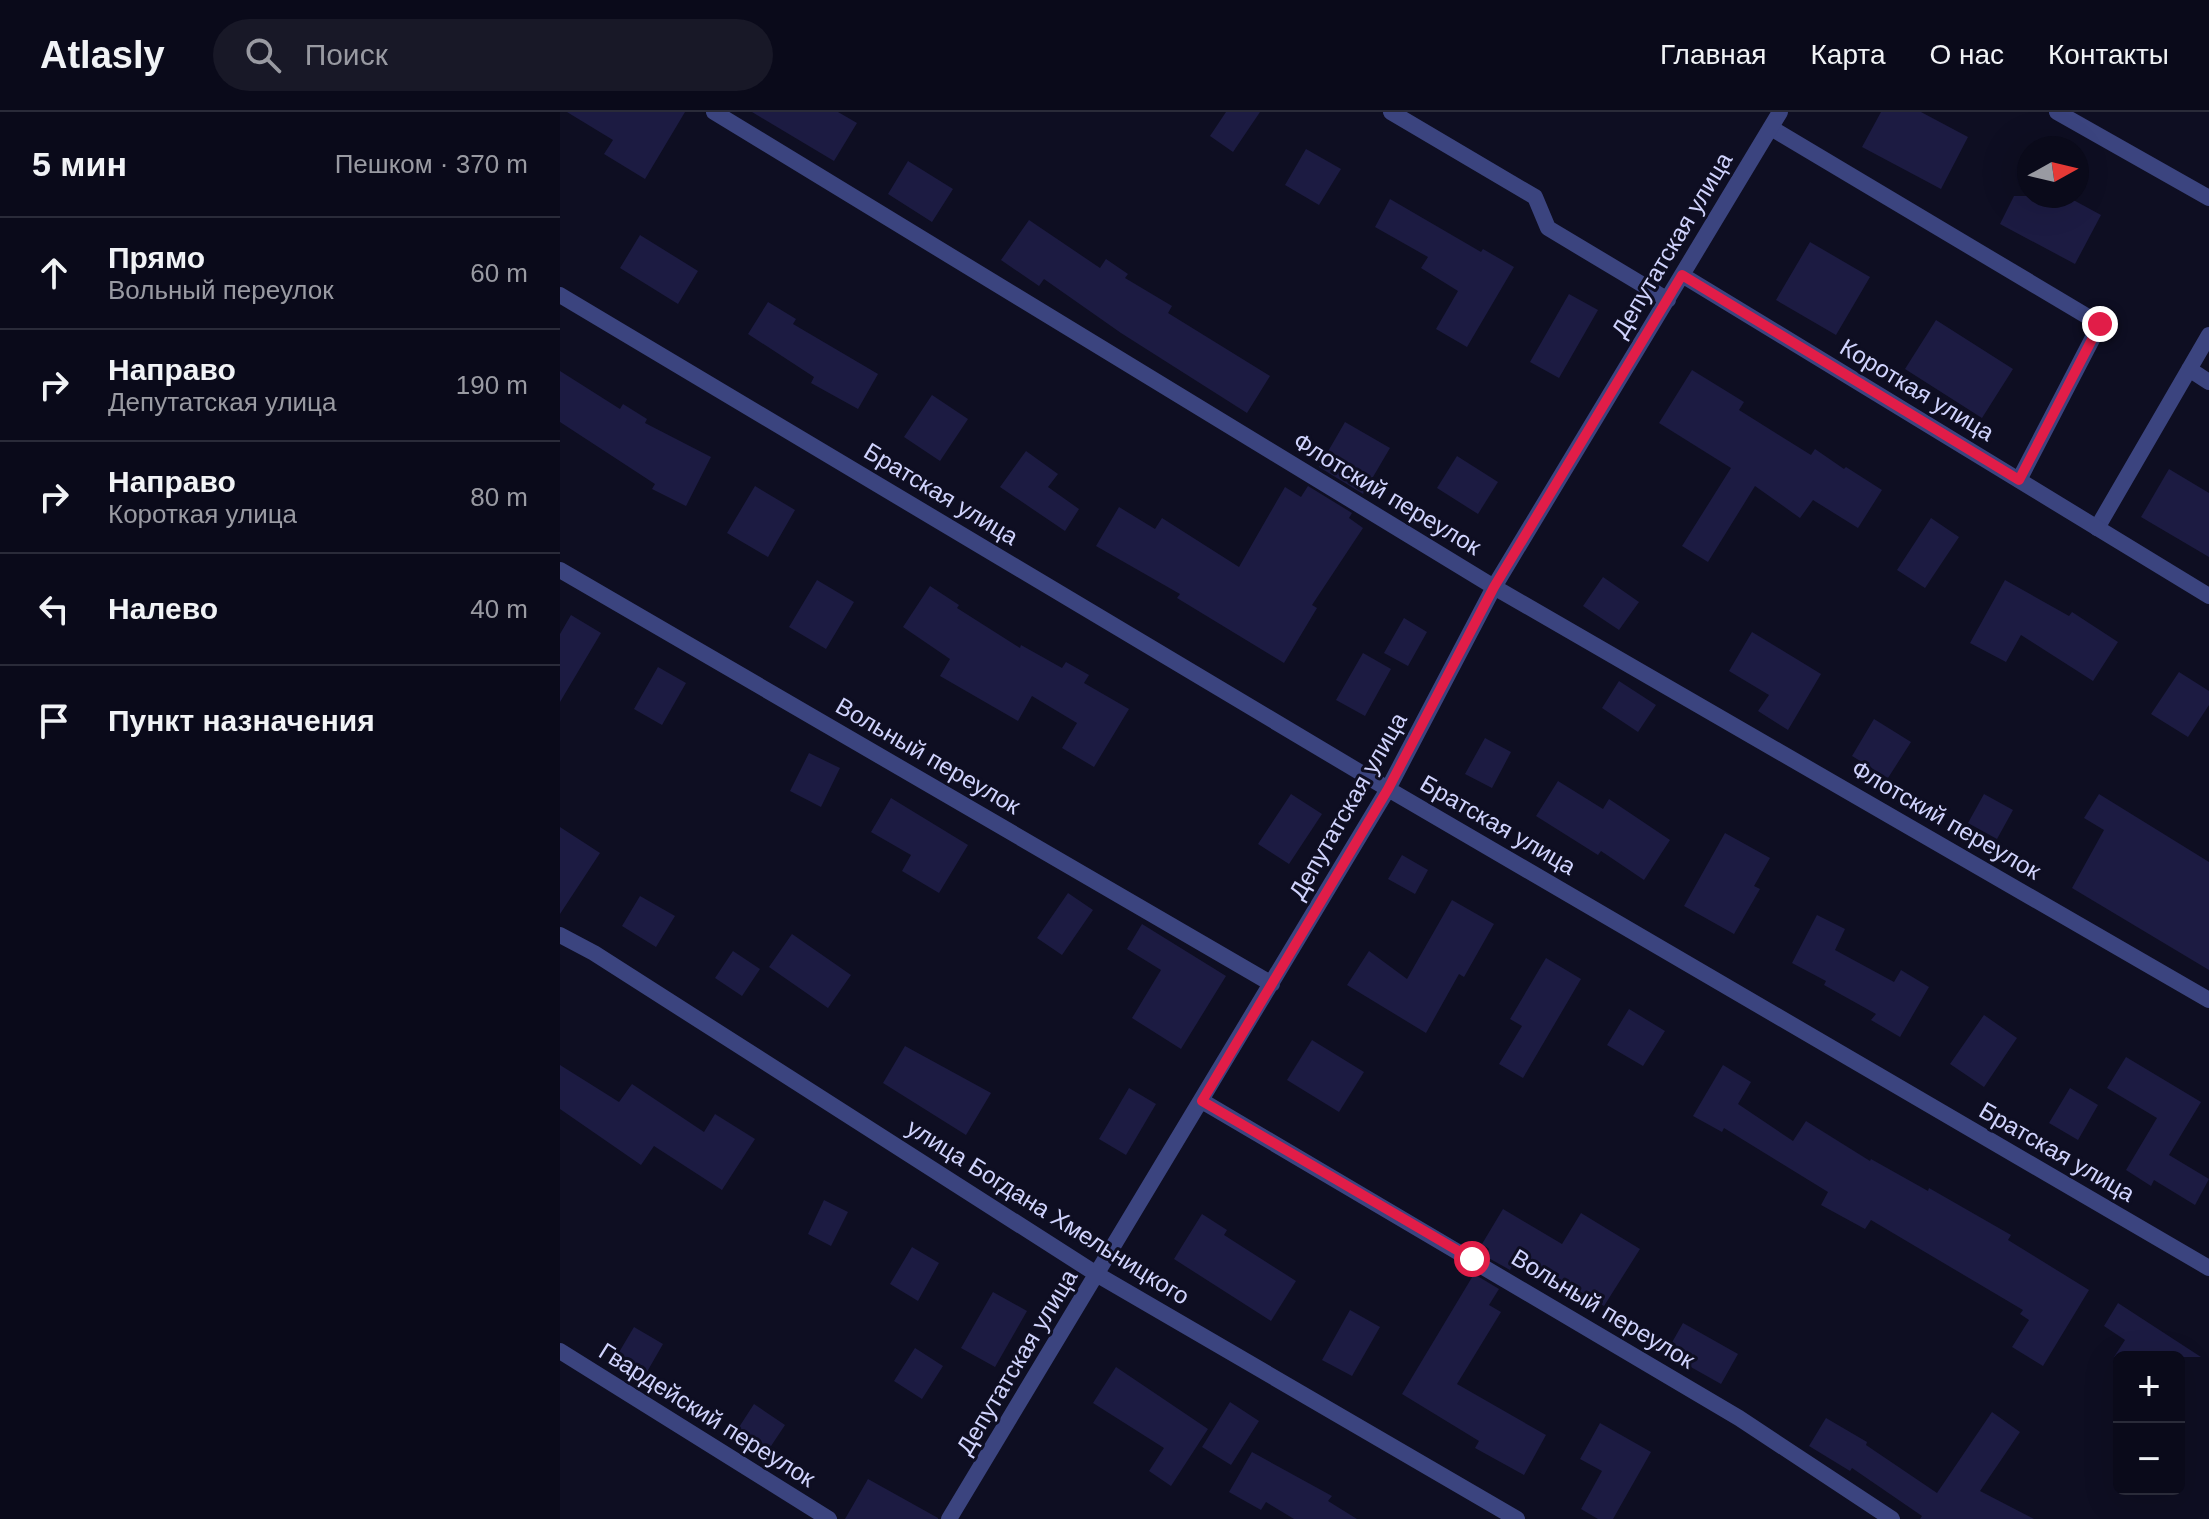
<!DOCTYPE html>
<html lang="ru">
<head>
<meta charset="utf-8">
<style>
	body { margin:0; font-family:Arial,sans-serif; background:#181827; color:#f1f3f6 }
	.controls { position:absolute; right:24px; bottom:24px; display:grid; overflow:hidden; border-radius:12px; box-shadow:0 8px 32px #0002 }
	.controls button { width:72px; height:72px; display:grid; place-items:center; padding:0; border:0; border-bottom:2px solid #2a2b39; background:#0a0a1a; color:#f1f3f6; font:40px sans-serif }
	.compass { position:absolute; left:1457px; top:24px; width:72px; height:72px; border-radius:50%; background:#0a0a1a; box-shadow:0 8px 32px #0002; rotate:82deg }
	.stop { position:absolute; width:24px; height:24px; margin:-18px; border:6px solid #e11d48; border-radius:50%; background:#fff }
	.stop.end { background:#e11d48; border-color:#fff; box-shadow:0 2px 8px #0008 }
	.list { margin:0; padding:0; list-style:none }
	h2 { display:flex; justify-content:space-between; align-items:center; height:104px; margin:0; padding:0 32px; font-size:34px }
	h2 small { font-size:26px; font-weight:400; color:#999aa2 }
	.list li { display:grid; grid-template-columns:52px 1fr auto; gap:24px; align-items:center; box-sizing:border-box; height:112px; padding:0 32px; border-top:2px solid #2a2b39 }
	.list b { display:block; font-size:30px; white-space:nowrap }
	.list p { margin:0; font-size:26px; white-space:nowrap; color:#999aa2 }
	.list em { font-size:26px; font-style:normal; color:#999aa2 }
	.icon { flex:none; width:44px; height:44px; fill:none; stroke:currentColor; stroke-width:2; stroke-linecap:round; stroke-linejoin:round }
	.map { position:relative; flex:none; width:1649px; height:1407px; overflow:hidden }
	header { display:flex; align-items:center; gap:48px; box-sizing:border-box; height:112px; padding:0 40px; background:#0a0a1a; border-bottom:2px solid #2a2b39 }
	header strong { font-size:38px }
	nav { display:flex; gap:44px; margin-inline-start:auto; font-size:28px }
	.search { width:560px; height:72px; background:#181827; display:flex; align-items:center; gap:20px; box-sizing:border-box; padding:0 28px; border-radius:44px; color:#999aa2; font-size:30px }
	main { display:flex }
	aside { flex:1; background:#0a0a1a }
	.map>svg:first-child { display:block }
	.building { fill:#1c1b42 }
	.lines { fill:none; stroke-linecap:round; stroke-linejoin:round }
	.service { stroke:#3b447f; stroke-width:16 }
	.minor { stroke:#3b447f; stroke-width:16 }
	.route { stroke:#e11d48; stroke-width:10 }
	.labels { text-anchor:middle; stroke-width:6; stroke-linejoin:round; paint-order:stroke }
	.street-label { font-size:24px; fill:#d0d3fd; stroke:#0e0e22 }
</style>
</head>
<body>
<header>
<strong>Atlasly</strong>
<div class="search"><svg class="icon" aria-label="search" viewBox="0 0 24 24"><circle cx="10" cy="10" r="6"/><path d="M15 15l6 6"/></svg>Поиск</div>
<nav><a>Главная</a><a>Карта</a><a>О нас</a><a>Контакты</a></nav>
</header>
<main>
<aside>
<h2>5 мин<small>Пешком · 370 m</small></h2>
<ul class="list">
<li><svg class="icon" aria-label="ahead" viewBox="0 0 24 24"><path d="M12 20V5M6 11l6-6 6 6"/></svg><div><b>Прямо</b><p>Вольный переулок</p></div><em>60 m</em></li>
<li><svg class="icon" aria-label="right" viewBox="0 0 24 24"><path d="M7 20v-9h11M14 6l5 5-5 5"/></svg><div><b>Направо</b><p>Депутатская улица</p></div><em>190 m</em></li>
<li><svg class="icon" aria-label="right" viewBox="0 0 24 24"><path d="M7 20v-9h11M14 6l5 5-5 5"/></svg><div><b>Направо</b><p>Короткая улица</p></div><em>80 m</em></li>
<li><svg class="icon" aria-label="left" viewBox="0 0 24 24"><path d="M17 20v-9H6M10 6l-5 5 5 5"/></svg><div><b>Налево</b></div><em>40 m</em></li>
<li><svg class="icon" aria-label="arrive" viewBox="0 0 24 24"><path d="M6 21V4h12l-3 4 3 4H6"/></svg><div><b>Пункт назначения</b></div></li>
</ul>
</aside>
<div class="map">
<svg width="1649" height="1407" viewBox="0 0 1649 1407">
	<rect width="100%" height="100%" fill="#0e0e22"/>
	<path class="building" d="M 7,0 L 125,0 L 85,67 L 44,42 L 53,28 Z
		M 192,0 L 278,0 L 297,11 L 274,49 Z
		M 666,0 L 700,0 L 673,40 L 650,24 Z
		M 1321,0 L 1361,0 L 1408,25 L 1381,77 L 1302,35 Z
		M 746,37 L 781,57 L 759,93 L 725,73 Z
		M 348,49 L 393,77 L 372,110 L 328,82 Z
		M 1454,84 L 1506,84 L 1541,103 L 1515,152 L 1440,112 Z
		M 830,87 L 921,140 L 923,137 L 954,155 L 907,235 L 876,217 L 898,179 L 861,156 L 868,145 L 815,115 Z
		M 469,108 L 540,156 L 546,147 L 568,162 L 565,166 L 612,194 L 608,201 L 710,264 L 687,301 L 561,221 L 484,167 L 479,174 L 441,148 Z
		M 80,123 L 138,159 L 118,192 L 60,156 Z
		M 1250,130 L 1310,165 L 1276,223 L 1216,188 Z
		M 1009,182 L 1038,198 L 999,266 L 970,250 Z
		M 208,190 L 236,207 L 233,212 L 318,262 L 298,297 L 251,271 L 254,265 L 188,222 Z
		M 1376,208 L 1453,257 L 1422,306 L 1345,257 Z
		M 1132,258 L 1184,290 L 1179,298 L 1251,343 L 1255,337 L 1284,357 L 1286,355 L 1322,378 L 1298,416 L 1253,388 L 1240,406 L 1195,374 L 1148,450 L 1122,434 L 1171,356 L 1099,311 Z
		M 0,259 L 60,297 L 63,292 L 87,307 L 85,311 L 151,345 L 126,394 L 92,377 L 95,372 L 0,310 Z
		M 372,283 L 408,307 L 380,349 L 344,325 Z
		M 785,310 L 830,336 L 803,382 L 759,355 Z
		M 466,339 L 498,362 L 488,375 L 519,397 L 505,419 L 440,375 Z
		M 897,344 L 938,370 L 918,402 L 877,376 Z
		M 1609,357 L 1649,381 L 1649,445 L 1581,405 Z
		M 195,374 L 235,398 L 208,445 L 167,421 Z
		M 748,374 L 792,401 L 789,406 L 803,416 L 752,493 L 757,496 L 724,551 L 617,486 L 620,482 L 536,434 L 559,395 L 595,417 L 602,406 L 679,455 L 725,375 L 741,385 Z
		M 1371,406 L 1399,425 L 1365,476 L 1337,458 Z
		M 1043,465 L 1079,490 L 1059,518 L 1023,494 Z
		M 257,468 L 294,490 L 266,537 L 229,515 Z
		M 1445,468 L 1509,504 L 1512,500 L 1558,530 L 1533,569 L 1461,523 L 1446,550 L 1410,531 Z
		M 370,474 L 399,493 L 397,496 L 460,536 L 461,533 L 502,556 L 506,550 L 529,563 L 524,571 L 569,597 L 534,655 L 502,636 L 517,611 L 472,584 L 458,609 L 380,564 L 390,547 L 343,515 Z
		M 11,503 L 41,521 L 0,590 L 0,522 Z
		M 844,506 L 867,520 L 848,554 L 824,541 Z
		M 1192,520 L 1261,562 L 1228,618 L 1198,599 L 1209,583 L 1169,559 Z
		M 803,541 L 831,557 L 805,604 L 776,588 Z
		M 98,555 L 126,571 L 102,613 L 74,597 Z
		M 1619,560 L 1649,579 L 1649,593 L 1628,625 L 1591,602 Z
		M 1059,569 L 1096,593 L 1078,620 L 1042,596 Z
		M 1314,607 L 1351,630 L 1328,666 L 1292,644 Z
		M 925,626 L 951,640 L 932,676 L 905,662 Z
		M 249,641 L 280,656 L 261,695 L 230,679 Z
		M 998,669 L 1043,697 L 1049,687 L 1110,728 L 1084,768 L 1041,739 L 1038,743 L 976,704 Z
		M 731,682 L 762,702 L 729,752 L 698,732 Z
		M 1424,682 L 1453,698 L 1437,727 L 1408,711 Z
		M 1539,682 L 1649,750 L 1649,858 L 1512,776 L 1544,718 L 1524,706 Z
		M 331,686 L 408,733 L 379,781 L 342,759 L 351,743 L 311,720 Z
		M 0,715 L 40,741 L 0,802 Z
		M 1165,721 L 1210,746 L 1194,774 L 1200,777 L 1174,822 L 1124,794 Z
		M 842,743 L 868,758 L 855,782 L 828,767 Z
		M 508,781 L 533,798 L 502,843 L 477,826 Z
		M 80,784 L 115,804 L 96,835 L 62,814 Z
		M 892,788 L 934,812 L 904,865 L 899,862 L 866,921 L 787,873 L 809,839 L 847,867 Z
		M 1257,803 L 1285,817 L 1275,838 L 1334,870 L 1341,858 L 1369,875 L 1340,925 L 1311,908 L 1316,902 L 1264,873 L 1266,869 L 1232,851 Z
		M 582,812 L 666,864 L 621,937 L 572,906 L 601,858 L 567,837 Z
		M 232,822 L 291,863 L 268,896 L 209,855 Z
		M 173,839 L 200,857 L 182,884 L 155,866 Z
		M 986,846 L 1021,867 L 963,966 L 939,952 L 962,914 L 950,907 Z
		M 1069,897 L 1105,919 L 1083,954 L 1047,933 Z
		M 1424,903 L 1457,926 L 1424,975 L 1390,952 Z
		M 752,928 L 804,960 L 779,1000 L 727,968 Z
		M 345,934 L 431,981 L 406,1023 L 323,971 Z
		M 1566,945 L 1641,990 L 1609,1043 L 1649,1067 L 1635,1093 L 1594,1068 L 1591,1074 L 1566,1058 L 1597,1006 L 1547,976 Z
		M 0,953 L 59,990 L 72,972 L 144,1020 L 155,1002 L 195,1027 L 162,1078 L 94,1034 L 81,1053 L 0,997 Z
		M 1163,953 L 1191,970 L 1178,992 L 1233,1029 L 1246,1009 L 1310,1049 L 1311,1047 L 1368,1079 L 1369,1076 L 1451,1123 L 1448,1128 L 1529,1178 L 1483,1254 L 1452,1235 L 1469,1208 L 1460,1202 L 1463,1198 L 1311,1108 L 1305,1117 L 1261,1093 L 1268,1080 L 1164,1016 L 1162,1020 L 1133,1004 Z
		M 569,976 L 596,992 L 566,1043 L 539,1027 Z
		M 1510,976 L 1538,993 L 1518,1028 L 1489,1011 Z
		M 264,1088 L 288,1100 L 271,1134 L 248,1122 Z
		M 943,1097 L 1002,1132 L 1021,1101 L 1080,1137 L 1044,1194 L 959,1142 L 950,1158 L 925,1144 L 929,1137 L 922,1132 Z
		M 642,1102 L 667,1118 L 664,1123 L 736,1169 L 711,1209 L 614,1147 Z
		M 352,1135 L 379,1151 L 358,1189 L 330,1172 Z
		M 914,1162 L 939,1177 L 929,1193 L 941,1200 L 897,1272 L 986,1323 L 964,1363 L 915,1336 L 919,1329 L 842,1282 Z
		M 433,1180 L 467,1199 L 435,1255 L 401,1236 Z
		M 1558,1191 L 1641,1245 L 1554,1245 L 1565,1228 L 1544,1214 Z
		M 790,1198 L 820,1215 L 792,1264 L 762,1248 Z
		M 1123,1211 L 1178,1242 L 1161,1272 L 1106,1241 Z
		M 74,1215 L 103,1232 L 84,1265 L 55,1247 Z
		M 355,1236 L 383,1254 L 362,1287 L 334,1269 Z
		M 556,1255 L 648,1317 L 611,1374 L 589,1359 L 604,1336 L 533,1291 Z
		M 670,1290 L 699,1309 L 671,1353 L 642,1335 Z
		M 194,1292 L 225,1313 L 203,1346 L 172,1326 Z
		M 1432,1300 L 1460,1320 L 1420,1379 L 1474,1407 L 1360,1407 L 1362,1404 L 1292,1356 L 1290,1359 L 1249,1334 L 1266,1306 L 1307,1330 L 1306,1333 L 1377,1381 Z
		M 1040,1311 L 1091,1340 L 1053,1407 L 1038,1407 L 1021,1397 L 1042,1359 L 1020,1347 Z
		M 692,1340 L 772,1384 L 768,1389 L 797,1407 L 734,1407 L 706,1390 L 701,1398 L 669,1380 Z
		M 308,1367 L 378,1406 L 378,1407 L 285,1407 Z"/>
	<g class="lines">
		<path class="service" d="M 1211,16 L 1540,212 L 1459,368
			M 1629,257 L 1649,270
			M 1537,416 L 1649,223"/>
		<path class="minor" d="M 154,0 L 934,475 L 1649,888
			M 831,0 L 975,85 L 988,116 L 1108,188
			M 1497,0 L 1649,86
			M 1122,163 L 1649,484
			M 0,183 L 828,677 L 1649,1156
			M 0,458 L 712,872
			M 0,823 L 34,841 L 538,1163 L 957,1407
			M 642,989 L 1179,1306 L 1332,1407
			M 0,1239 L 269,1407
			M 389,1407 L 828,677 L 934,475 L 1220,0"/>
	</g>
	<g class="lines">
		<path class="route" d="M 912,1147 L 642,989 L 828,677 L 934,475 L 1122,163 L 1459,368 L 1540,212"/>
	</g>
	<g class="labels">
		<g class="street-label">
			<text transform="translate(1112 133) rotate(-59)" y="8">Депутатская улица</text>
			<text transform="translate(1357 278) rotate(31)" y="8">Короткая улица</text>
			<text transform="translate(381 382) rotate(31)" y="8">Братская улица</text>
			<text transform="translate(827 382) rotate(31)" y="8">Флотский переулок</text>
			<text transform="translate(368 644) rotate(30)" y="8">Вольный переулок</text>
			<text transform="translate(788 694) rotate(-60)" y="8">Депутатская улица</text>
			<text transform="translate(1386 708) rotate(30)" y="8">Флотский переулок</text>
			<text transform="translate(938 713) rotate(30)" y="8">Братская улица</text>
			<text transform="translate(1497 1040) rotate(30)" y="8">Братская улица</text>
			<text transform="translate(488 1100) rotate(32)" y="8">улица Богдана Хмельницкого</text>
			<text transform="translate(1043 1197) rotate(31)" y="8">Вольный переулок</text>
			<text transform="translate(457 1250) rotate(-59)" y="8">Депутатская улица</text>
			<text transform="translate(147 1303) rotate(32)" y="8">Гвардейский переулок</text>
		</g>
	</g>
</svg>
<div class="controls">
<button>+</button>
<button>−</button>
</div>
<svg class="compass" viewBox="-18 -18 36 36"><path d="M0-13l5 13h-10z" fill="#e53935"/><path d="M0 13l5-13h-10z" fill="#999aa2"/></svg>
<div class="stop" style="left:912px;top:1147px"></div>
<div class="stop end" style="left:1540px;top:212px"></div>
</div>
</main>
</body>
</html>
